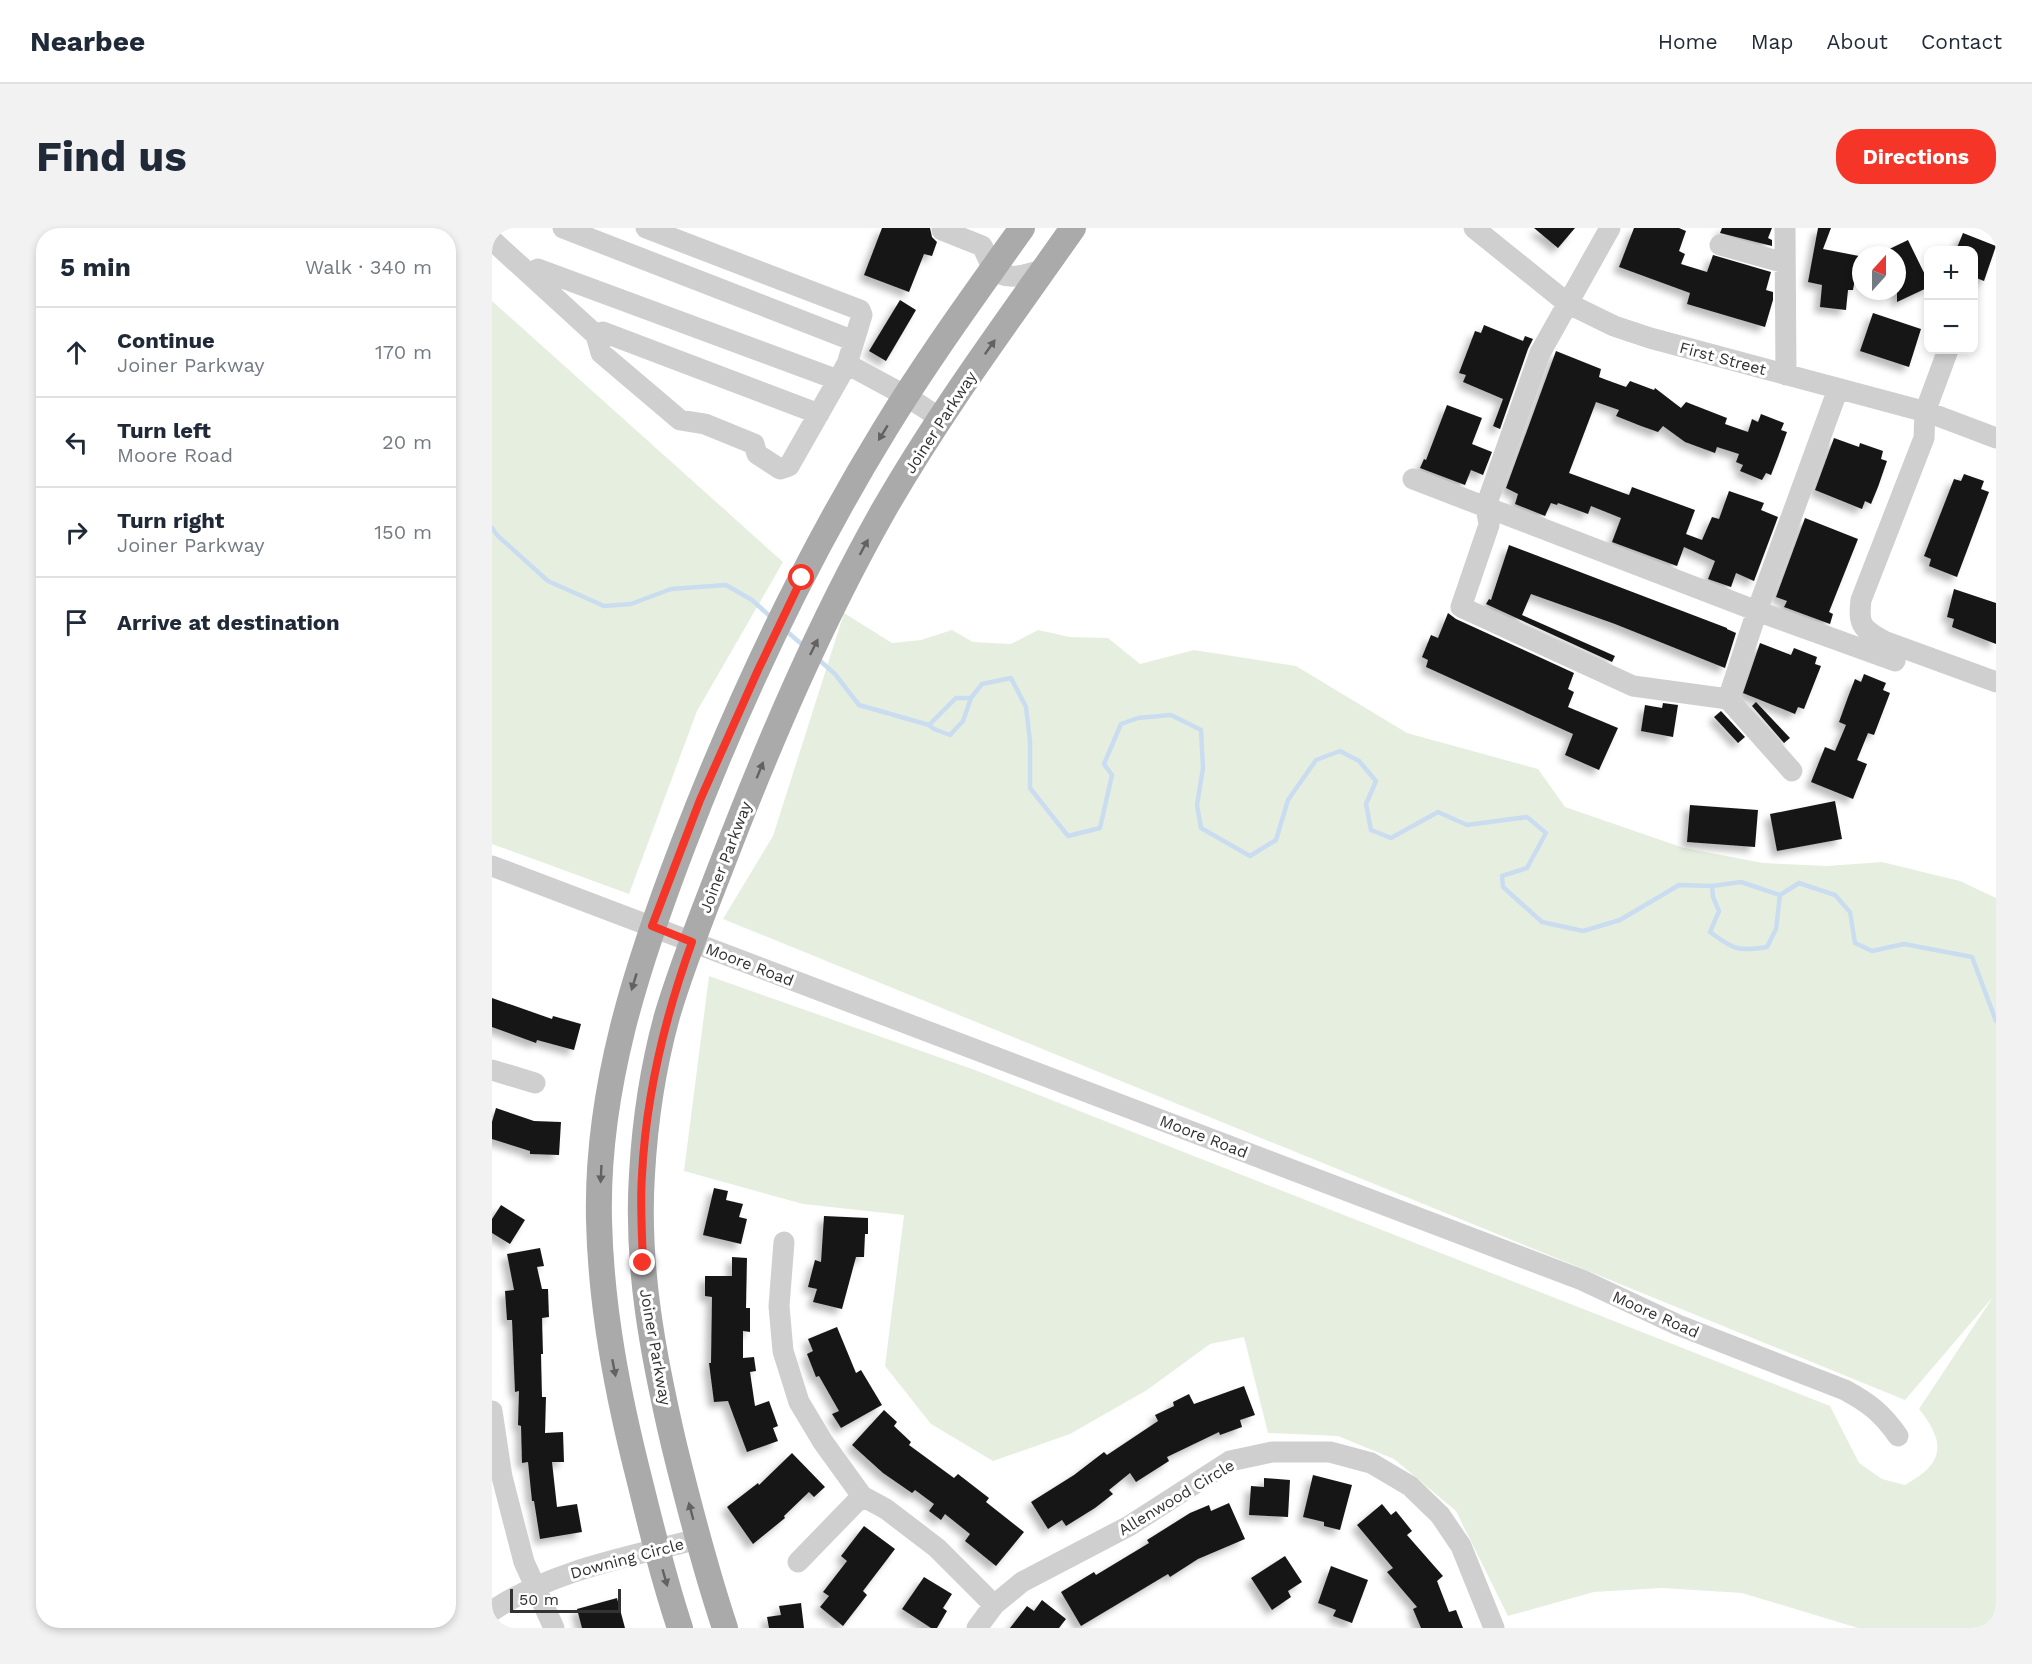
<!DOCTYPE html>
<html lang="en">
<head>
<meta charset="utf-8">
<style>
	body { margin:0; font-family:"Work Sans",sans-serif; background:#f2f2f3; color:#1f2937 }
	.controls { position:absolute; right:18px; top:18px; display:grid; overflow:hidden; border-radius:12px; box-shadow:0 3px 9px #0003 }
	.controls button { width:54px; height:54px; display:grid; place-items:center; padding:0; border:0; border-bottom:2px solid #e0e1e3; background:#fff; color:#1f2937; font:30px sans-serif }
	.compass { position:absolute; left:1360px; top:18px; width:54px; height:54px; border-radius:50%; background:#fff; box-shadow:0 3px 9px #0003; rotate:21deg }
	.scale { position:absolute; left:18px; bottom:15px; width:111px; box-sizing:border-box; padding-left:6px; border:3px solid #323232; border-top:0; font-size:16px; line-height:21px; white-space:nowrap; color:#323232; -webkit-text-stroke:4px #fff; paint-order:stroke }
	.stop { position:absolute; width:18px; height:18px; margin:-14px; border:4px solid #f43528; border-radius:50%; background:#fff }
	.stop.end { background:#f43528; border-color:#fff; box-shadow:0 2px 6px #0008 }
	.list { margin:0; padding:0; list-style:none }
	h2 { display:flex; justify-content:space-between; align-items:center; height:78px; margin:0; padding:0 24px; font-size:26px }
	h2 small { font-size:20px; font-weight:400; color:#747a83 }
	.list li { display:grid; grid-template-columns:39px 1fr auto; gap:18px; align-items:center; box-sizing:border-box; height:90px; padding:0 24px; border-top:2px solid #e0e1e3 }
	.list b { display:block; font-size:22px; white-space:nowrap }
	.list p { margin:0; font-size:20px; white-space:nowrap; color:#747a83 }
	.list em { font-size:20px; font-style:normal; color:#747a83 }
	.icon { flex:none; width:33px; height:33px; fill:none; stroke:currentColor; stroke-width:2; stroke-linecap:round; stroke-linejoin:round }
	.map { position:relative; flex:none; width:1504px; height:1400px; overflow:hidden; border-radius:24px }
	header { display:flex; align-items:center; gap:36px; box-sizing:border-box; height:84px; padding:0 30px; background:#fff; border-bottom:2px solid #e0e1e3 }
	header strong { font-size:28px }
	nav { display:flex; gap:33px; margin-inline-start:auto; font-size:21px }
	.intro { display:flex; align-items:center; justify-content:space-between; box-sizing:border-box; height:144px; padding:0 36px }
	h1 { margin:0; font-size:42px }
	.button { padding:15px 27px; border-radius:24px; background:#f43528; color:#fff; font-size:21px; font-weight:700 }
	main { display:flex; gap:36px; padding:0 36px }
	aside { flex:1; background:#fff; border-radius:24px; box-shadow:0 3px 9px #0003 }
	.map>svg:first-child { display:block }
	.green { fill:#e6efdf }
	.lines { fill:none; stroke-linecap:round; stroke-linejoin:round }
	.stream { stroke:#cadcf0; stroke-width:4.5 }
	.building { fill:#191919; filter:url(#shadow) }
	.minor { stroke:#cfcfcf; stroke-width:21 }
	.major { stroke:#aaa; stroke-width:26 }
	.oneway { fill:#626262 }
	.route { stroke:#f43528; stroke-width:8 }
	.labels { text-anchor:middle; stroke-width:6; stroke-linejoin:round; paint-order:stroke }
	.street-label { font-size:16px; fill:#323232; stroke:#fff }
</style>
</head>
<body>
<header>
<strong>Nearbee</strong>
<nav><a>Home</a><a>Map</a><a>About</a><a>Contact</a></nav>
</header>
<div class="intro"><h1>Find us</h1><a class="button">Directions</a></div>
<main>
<aside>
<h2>5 min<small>Walk · 340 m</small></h2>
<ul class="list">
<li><svg class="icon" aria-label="ahead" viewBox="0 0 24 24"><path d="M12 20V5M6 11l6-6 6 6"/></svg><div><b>Continue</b><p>Joiner Parkway</p></div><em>170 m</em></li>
<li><svg class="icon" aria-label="left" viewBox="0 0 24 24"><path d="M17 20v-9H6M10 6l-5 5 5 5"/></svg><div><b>Turn left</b><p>Moore Road</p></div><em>20 m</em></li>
<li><svg class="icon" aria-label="right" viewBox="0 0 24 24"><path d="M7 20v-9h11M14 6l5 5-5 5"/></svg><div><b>Turn right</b><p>Joiner Parkway</p></div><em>150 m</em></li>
<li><svg class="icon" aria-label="arrive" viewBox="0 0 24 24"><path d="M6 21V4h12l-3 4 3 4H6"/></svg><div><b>Arrive at destination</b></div></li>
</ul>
</aside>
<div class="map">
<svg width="1504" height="1400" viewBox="0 0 1504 1400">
	<defs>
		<filter id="shadow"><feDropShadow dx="-5.5" dy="5.5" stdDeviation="3" flood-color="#0004"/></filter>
	</defs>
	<rect width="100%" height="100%" fill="#fff"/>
	<path class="green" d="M 0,73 L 291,334 L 205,483 L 137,666 L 0,616 Z
		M 352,385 L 400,415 L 429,412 L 460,402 L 481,414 L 519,416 L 546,402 L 578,409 L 616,410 L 648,436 L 702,422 L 804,438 L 915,505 L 1046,541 L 1073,579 L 1192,620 L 1271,635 L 1335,638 L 1390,634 L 1468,653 L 1504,670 L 1504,1400 L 1366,1400 L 1250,1365 L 1170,1360 L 1102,1364 L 1016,1388 L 964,1283 L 902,1231 L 846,1208 L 776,1205 L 752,1109 L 718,1116 L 655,1162 L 578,1206 L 501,1233 L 439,1196 L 393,1138 L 412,987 L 311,976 L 192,943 L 217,748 L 483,842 L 1338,1178 L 1367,1235 L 1390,1251 L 1413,1257 C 1453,1235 1454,1215 1427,1181 L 1501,1069 L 1413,1172 L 231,691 L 281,608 Z"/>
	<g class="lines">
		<path class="stream" d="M 0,300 L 6,308 L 56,353 L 112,378 L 139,376 L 179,361 L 234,357 L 260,372 L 281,391
			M 292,401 L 313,419
			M 326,431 L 343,446 L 367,477 L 437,497 L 464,470 L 479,470 L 490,456 L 519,450 L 534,479 L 538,513 L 538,560 L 576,608 L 608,600 L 620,547 L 612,536 L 629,496 L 646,490 L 679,487 L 709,502 L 711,540 L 705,577 L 709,600 L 758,628 L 784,612 L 796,572 L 824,532 L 848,523 L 867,533 L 884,553 L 874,576 L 879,602 L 899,610 L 946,584 L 975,597 L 1035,589 L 1054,605 L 1035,640 L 1010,648 L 1011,659 L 1050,694 L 1091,703 L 1128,692 L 1187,657 L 1220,658 L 1249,654 L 1288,667 L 1307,655 L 1343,667 L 1358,684 L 1363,715 L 1380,723 L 1412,716 L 1480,729 L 1504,793
			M 437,497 L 442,501 L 458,507 L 471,493 L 479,470
			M 1220,658 L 1221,669 L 1227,683 L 1218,704 C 1241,721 1246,724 1275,719 L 1284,701 L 1288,667"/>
	</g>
	<path class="building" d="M 390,0 L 438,0 L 440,9 L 445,14 L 440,28 L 432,26 L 417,64 L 372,47 Z
		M 1042,0 L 1083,0 L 1066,20 Z
		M 1142,0 L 1187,0 L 1194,3 L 1187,23 L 1193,26 L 1189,36 L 1215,44 L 1221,27 L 1279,44 L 1274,62 L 1281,64 L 1281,72 L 1273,99 L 1195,76 L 1198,65 L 1127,39 Z
		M 1230,0 L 1280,0 L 1276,10 L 1280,12 L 1280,18 L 1228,5 Z
		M 1326,0 L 1339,0 L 1331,21 L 1367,28 L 1361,62 L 1356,62 L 1354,82 L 1328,79 L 1330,57 L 1316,54 Z
		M 1471,5 L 1504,18 L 1492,53 L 1482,49 L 1482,22 L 1464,22 Z
		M 1416,12 L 1437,55 L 1437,59 L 1405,74 L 1405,27 L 1385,27 Z
		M 408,72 L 424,82 L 394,133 L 377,123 Z
		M 1381,85 L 1429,101 L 1417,139 L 1368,123 Z
		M 992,97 L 1031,113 L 1033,108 L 1041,111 L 1036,121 L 1008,201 L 1001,198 L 1011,171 L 971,154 L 974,147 L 967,145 L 983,103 L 989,105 Z
		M 1064,123 L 1109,141 L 1107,149 L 1112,151 L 1134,159 L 1138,153 L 1162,162 L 1163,160 L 1189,180 L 1194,174 L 1235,190 L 1233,196 L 1256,204 L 1260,191 L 1266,194 L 1269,186 L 1292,195 L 1289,202 L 1295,204 L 1286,229 L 1279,247 L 1274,245 L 1270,252 L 1248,243 L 1251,237 L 1244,234 L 1247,226 L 1225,219 L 1223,225 L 1193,214 L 1171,198 L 1166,204 L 1149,198 L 1124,188 L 1127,182 L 1104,174 L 1077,245 L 1137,267 L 1140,259 L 1203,282 L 1194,306 L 1210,312 L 1220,289 L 1227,291 L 1237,263 L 1272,275 L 1269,282 L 1286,289 L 1262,353 L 1244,345 L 1239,359 L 1216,351 L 1223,333 L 1192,319 L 1185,338 L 1120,314 L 1129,290 L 1099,278 L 1096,286 L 1066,275 L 1065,277 L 1059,275 L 1053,288 L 1023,276 L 1026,266 L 1014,260 Z
		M 955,177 L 990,190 L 980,216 L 1000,224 L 991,247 L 979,242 L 973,257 L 928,240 L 932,231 L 934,232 Z
		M 1342,210 L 1367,219 L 1368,215 L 1391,223 L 1389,231 L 1395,233 L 1386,259 L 1379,276 L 1373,273 L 1370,281 L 1323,262 Z
		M 1472,246 L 1492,253 L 1489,261 L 1497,264 L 1465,349 L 1437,338 L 1439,331 L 1432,328 L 1462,251 L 1469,253 Z
		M 1313,290 L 1366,311 L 1337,384 L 1341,386 L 1338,396 L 1292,379 L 1295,373 L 1284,369 Z
		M 1017,317 L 1235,400 L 1235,401 L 1244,405 L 1233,440 L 1123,396 L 1039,366 L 1030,387 L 1123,428 L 1120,434 L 994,376 L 997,371 L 999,372 Z
		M 1462,361 L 1504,375 L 1504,416 L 1460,399 L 1462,391 L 1455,389 Z
		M 956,385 L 964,391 L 1082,445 L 1076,461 L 1082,464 L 1076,479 L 1126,500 L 1107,542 L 1073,527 L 1081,506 L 934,439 L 936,432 L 930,429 L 939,407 L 946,410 Z
		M 1268,415 L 1299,427 L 1302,420 L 1325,429 L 1323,436 L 1329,438 L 1312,481 L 1306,479 L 1303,486 L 1251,465 Z
		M 1372,446 L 1394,455 L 1391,462 L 1398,465 L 1382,507 L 1376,505 L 1365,532 L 1375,536 L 1361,571 L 1319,554 L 1333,519 L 1343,523 L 1354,497 L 1347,494 L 1356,469 L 1363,451 L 1369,454 Z
		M 1264,474 L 1298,510 L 1292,515 L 1260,478 Z
		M 1171,475 L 1186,477 L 1181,509 L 1149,503 L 1153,477 L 1170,480 Z
		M 1229,483 L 1253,509 L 1246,515 L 1222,489 Z
		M 1343,573 L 1350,611 L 1285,623 L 1278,586 Z
		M 1198,577 L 1266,582 L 1263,619 L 1195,614 Z
		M 0,770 L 60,791 L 61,788 L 89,796 L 82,822 L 45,812 L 44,815 L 0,799 Z
		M 4,880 L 42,893 L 69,894 L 67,927 L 38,926 L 38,923 L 0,911 L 0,894 Z
		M 222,960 L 236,963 L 234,972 L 251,976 L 247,989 L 255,991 L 249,1016 L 211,1007 Z
		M 9,977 L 33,992 L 18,1016 L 0,1005 L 0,991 Z
		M 332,988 L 376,990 L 376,1006 L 373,1006 L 372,1029 L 364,1029 L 350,1081 L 321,1074 L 325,1061 L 316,1059 L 323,1032 L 329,1034 Z
		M 48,1020 L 52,1038 L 45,1039 L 50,1061 L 56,1061 L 57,1089 L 50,1090 L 51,1126 L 49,1126 L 50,1169 L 54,1169 L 53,1205 L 71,1204 L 72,1234 L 60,1234 L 65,1279 L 85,1276 L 90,1304 L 48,1311 L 42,1273 L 40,1273 L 36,1234 L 30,1235 L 29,1198 L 26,1197 L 27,1163 L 23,1164 L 20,1092 L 15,1092 L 13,1063 L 22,1062 L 15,1026 Z
		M 240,1029 L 255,1030 L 254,1080 L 258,1080 L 258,1104 L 251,1103 L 251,1130 L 262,1129 L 264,1143 L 258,1144 L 263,1178 L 277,1173 L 286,1198 L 281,1200 L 286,1213 L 255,1224 L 236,1173 L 222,1174 L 217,1135 L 219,1135 L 220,1069 L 213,1068 L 213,1048 L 240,1048 Z
		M 345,1099 L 364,1145 L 369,1142 L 390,1177 L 349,1200 L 340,1186 L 347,1183 L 327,1148 L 324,1149 L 315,1126 L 321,1123 L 316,1111 Z
		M 752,1158 L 763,1187 L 748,1192 L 750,1199 L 728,1207 L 727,1204 L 675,1229 L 677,1233 L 644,1254 L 638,1245 L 617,1262 L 621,1266 L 603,1280 L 574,1298 L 570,1292 L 556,1301 L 539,1274 L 582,1247 L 612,1224 L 615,1227 L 666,1193 L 663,1187 L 682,1178 L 681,1174 L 697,1166 L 702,1176 Z
		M 392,1182 L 405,1194 L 402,1198 L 419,1214 L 417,1217 L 462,1250 L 466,1246 L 497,1270 L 494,1274 L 532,1304 L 504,1338 L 473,1313 L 478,1306 L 453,1286 L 449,1292 L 437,1283 L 442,1276 L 423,1262 L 420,1265 L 391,1245 L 360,1217 Z
		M 300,1225 L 333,1259 L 322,1269 L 317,1264 L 292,1288 L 293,1290 L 261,1316 L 235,1279 L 266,1255 L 267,1257 Z
		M 821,1247 L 860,1257 L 848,1302 L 832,1298 L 832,1294 L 811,1289 Z
		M 772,1250 L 798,1252 L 796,1289 L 757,1287 L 759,1258 L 772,1259 Z
		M 737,1275 L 753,1311 L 706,1331 L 678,1349 L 676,1346 L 589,1398 L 569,1364 L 602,1344 L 604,1347 L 657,1315 L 655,1312 L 698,1285 L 717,1277 L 719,1283 Z
		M 890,1276 L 899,1287 L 904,1283 L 920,1303 L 915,1307 L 951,1348 L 945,1353 L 957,1384 L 964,1382 L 971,1400 L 929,1400 L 921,1381 L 925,1379 L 895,1344 L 901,1340 L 865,1297 Z
		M 372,1298 L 403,1321 L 371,1363 L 375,1367 L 351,1398 L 328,1379 L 337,1368 L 331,1364 L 355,1333 L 349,1328 Z
		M 793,1328 L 810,1354 L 796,1363 L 799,1369 L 780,1382 L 759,1350 Z
		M 839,1338 L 876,1352 L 860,1395 L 841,1388 L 844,1382 L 826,1375 Z
		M 432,1349 L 460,1366 L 451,1380 L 455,1383 L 445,1400 L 439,1400 L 410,1381 Z
		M 125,1370 L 133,1400 L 90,1400 L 85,1381 Z
		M 550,1372 L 574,1391 L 567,1400 L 518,1400 L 535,1378 L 542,1383 Z
		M 309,1375 L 312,1400 L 277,1400 L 275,1389 L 289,1387 L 287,1378 Z"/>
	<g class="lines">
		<path class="minor" d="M 71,0 L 362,113
			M 982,0 L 1075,75 L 1122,98 L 1158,110 L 1438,185 L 1504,210
			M 1118,0 L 1048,125 L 994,278 L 997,297 L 969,379 L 1141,458 L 1236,471 L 1265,383 L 1346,161
			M 1293,0 L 1294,147
			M 450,2 L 490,18 C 494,25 497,34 501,40 C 514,55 537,46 552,41
			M 0,12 L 104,107 L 109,125 L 188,192 L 213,196 L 262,216 L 265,226 L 288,241 L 297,238 L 355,136 L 370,87 L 368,82 L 154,0
			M 1228,17 L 1293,35
			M 37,45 L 46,41 L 346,152
			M 104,107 L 111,104 L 327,186
			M 1456,122 L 1433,184 L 1432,210 L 1369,372 C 1366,397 1370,401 1392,413 L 1504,454
			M 355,136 L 414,168 L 448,190
			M 921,251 L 1265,383 L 1403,433
			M 1236,471 L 1300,543
			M 0,638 L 1090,1052 L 1186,1097 L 1353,1162 C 1377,1175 1390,1185 1406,1208
			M 0,842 L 43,855
			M 292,1014 L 287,1078 L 291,1123 L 307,1174 L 331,1214 L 370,1268 L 394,1281 L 445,1320 L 502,1377
			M 0,1183 L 10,1249 L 32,1334 L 62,1400
			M 306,1334 L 370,1268
			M 0,1383 C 60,1342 137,1329 206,1311
			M 485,1400 L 502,1377 L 530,1354 L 637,1298 L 738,1233 L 780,1224 L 838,1224 L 879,1235 L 918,1258 L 948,1287 L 969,1318 L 1002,1400"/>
		<path class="major" d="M 188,1400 C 172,1352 160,1303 148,1254 C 126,1168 109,1081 107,992 C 104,861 145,737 191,617 C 245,476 314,330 393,201 C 435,132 483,66 530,0
			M 233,1400 C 213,1340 197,1278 182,1217 C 161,1127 144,1038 150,946 C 153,893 161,839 175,788 C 191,734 212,683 232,631 C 278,512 328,395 390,285 C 447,185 515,94 581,0"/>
	</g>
	<defs><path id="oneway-solid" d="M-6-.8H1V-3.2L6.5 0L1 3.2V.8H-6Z" transform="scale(1.5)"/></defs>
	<g class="oneway">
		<use href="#oneway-solid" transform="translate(498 119) rotate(-55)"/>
		<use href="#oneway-solid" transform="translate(391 205) rotate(121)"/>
		<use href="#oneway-solid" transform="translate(372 319) rotate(-62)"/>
		<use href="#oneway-solid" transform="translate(322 419) rotate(-64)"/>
		<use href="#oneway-solid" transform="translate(268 542) rotate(-68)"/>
		<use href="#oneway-solid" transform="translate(142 754) rotate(107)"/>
		<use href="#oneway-solid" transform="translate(109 946) rotate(93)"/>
		<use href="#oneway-solid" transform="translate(122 1140) rotate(79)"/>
		<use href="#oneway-solid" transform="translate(199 1283) rotate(-105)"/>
		<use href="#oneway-solid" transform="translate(173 1350) rotate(74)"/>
	</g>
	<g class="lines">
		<path class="route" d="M 151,1035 C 150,1005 148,976 150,947 C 154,867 173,789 200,714 L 160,698 L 208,572 L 266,442 L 310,350"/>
	</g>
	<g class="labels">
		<g class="street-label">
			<text transform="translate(1231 130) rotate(15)" y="6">First Street</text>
			<text transform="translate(448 194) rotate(-57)" y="6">Joiner Parkway</text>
			<text transform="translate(233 629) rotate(-69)" y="6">Joiner Parkway</text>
			<text transform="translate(258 736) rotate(21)" y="6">Moore Road</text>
			<text transform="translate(712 908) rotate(21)" y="6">Moore Road</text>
			<text transform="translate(1164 1086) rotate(24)" y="6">Moore Road</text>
			<text transform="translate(164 1119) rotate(80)" y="6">Joiner Parkway</text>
			<text transform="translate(684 1269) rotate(-31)" y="6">Allenwood Circle</text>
			<text transform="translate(135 1330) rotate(-15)" y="6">Downing Circle</text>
		</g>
	</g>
</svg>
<div class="controls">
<button>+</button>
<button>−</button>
</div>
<svg class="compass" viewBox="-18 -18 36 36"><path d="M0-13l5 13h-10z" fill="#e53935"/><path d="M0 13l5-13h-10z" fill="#747a83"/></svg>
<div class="scale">50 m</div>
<div class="stop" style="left:310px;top:350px"></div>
<div class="stop end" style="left:151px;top:1035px"></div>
</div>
</main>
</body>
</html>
